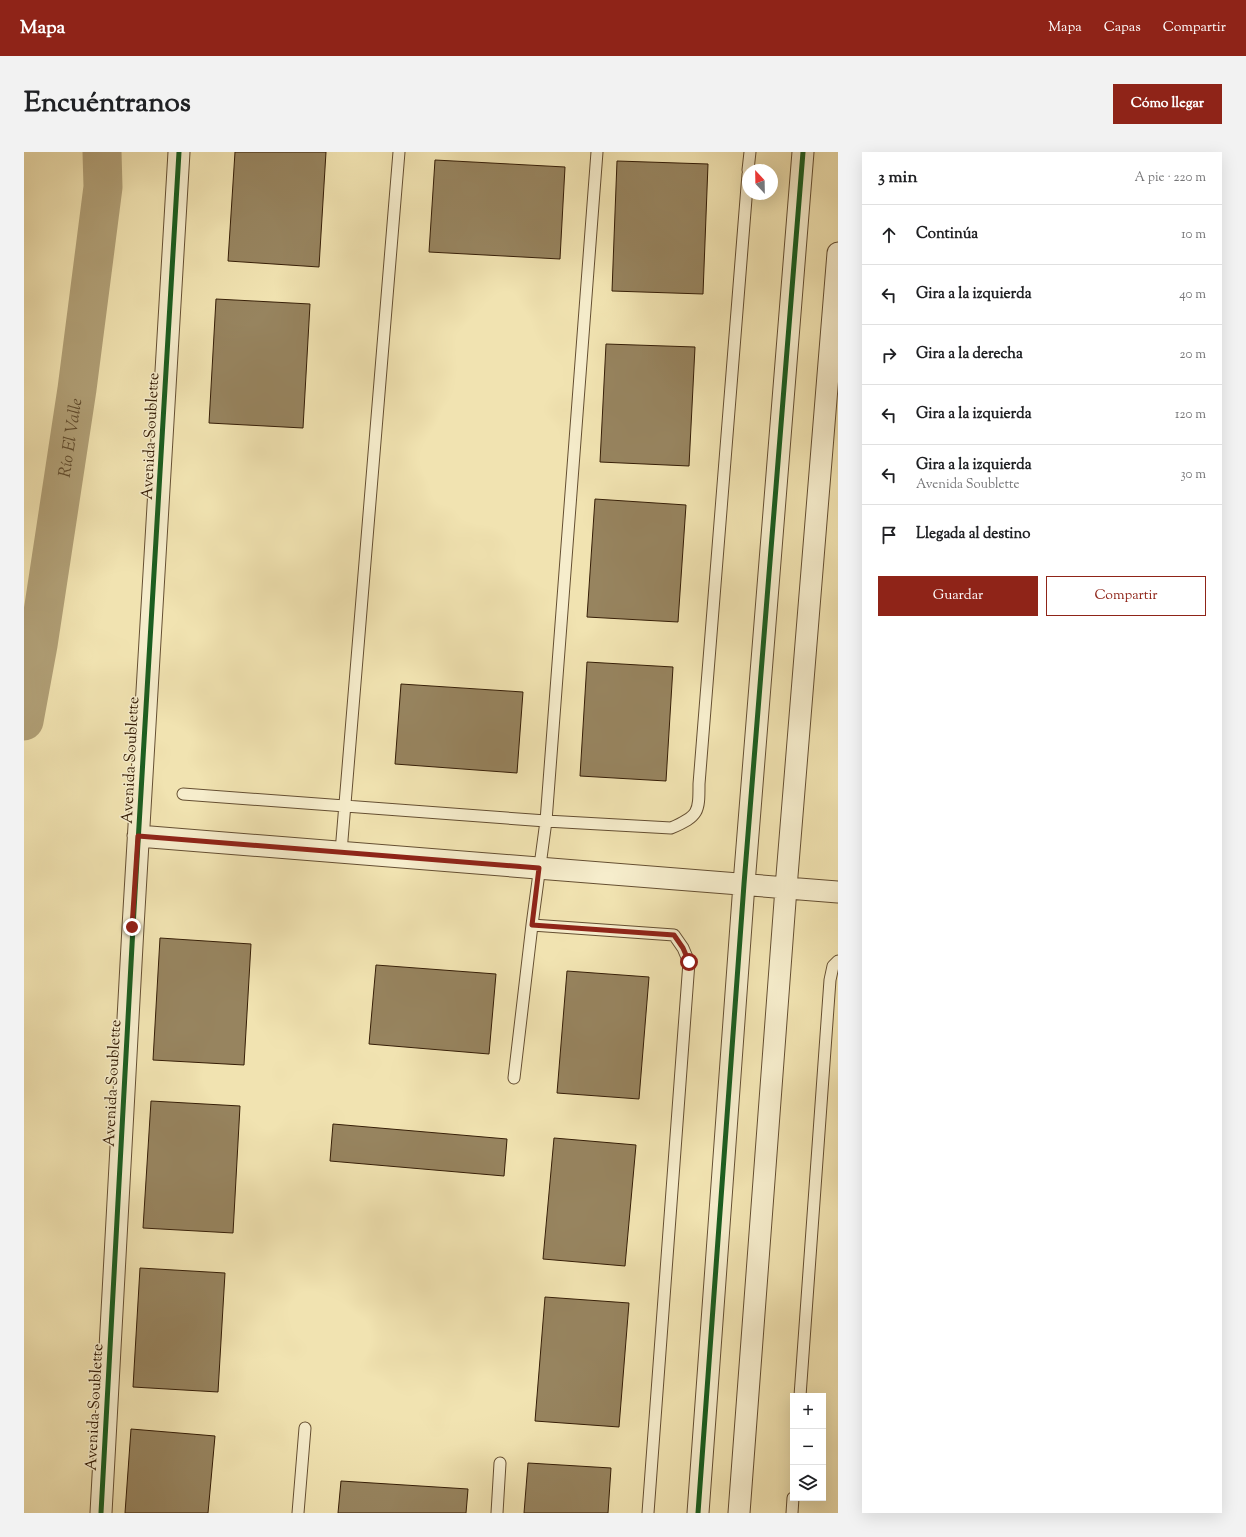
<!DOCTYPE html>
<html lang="es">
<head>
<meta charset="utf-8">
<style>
	body { margin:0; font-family:"Sorts Mill Goudy",serif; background:#f2f2f2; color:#202124 }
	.controls { position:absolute; right:12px; bottom:12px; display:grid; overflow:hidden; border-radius:0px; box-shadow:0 4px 16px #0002 }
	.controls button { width:36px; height:36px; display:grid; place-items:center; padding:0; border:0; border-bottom:1px solid #e0e0e0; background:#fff; color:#202124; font:20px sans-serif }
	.compass { position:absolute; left:718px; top:12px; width:36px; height:36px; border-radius:50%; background:#fff; box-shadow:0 4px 16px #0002; rotate:338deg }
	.stop { position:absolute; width:12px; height:12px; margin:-9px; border:3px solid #8f2418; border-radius:50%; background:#fff }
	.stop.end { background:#8f2418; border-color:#fff; box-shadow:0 1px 4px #0008 }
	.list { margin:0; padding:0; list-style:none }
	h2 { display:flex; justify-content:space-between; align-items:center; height:52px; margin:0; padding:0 16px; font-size:17px }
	h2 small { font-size:13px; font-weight:400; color:#757577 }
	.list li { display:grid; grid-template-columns:26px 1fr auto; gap:12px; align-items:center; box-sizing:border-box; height:60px; padding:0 16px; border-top:1px solid #e0e0e0 }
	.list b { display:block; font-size:15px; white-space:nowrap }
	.list p { margin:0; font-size:13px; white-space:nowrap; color:#757577 }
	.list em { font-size:13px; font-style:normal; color:#757577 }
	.actions { display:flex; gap:8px; padding:12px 16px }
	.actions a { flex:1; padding:9px 0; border:1px solid #8f2418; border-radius:0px; text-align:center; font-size:14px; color:#8f2418 }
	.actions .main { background:#8f2418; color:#fff }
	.icon { flex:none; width:22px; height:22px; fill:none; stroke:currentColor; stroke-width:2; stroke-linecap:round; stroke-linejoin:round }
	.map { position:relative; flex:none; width:814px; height:1361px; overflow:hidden; border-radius:0px }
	header { display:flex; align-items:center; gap:24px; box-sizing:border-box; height:56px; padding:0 20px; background:#8f2418; color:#fff }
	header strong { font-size:19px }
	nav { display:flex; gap:22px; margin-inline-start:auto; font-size:14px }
	.intro { display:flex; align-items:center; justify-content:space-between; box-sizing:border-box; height:96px; padding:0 24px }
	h1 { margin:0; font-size:28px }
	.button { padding:10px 18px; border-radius:0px; background:#8f2418; color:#fff; font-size:14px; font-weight:700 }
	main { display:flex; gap:24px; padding:0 24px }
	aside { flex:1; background:#fff; border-radius:0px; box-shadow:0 4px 16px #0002 }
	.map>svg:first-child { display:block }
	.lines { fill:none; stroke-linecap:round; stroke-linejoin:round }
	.river { stroke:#b1a077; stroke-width:39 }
	.building { fill:#97845f; stroke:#361e07 }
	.service-casing { stroke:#654f32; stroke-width:13 }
	.minor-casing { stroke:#654f32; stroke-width:23 }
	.service { stroke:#f6edcc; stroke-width:11 }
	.minor { stroke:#f6edcc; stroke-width:21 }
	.cycleway-casing { stroke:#f6edcc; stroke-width:8 }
	.cycleway { stroke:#1b5e20; stroke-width:5 }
	.route { stroke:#8f2418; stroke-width:5 }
	.labels { text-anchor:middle; stroke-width:3; stroke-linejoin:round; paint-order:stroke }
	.street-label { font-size:16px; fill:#361e07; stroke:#f6edcc }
	.water-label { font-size:17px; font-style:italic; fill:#614c2e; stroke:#f6edcc }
</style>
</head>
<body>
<header>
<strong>Mapa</strong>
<nav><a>Mapa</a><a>Capas</a><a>Compartir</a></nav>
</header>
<div class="intro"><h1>Encuéntranos</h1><a class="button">Cómo llegar</a></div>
<main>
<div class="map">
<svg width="814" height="1361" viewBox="0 0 814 1361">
	<rect width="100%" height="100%" fill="#f1e3b1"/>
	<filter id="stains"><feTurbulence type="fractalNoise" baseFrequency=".005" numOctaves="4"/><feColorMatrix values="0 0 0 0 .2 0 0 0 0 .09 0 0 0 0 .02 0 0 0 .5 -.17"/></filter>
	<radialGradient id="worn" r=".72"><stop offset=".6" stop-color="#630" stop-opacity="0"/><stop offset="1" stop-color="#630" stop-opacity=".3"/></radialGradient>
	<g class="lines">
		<path class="river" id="s1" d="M 0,569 L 14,493 L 53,237 L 79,35 L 78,0"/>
	</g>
	<path class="building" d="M 211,0 L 302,0 L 295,115 L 204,109 Z
		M 411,8 L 541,15 L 536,107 L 405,100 Z
		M 593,9 L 684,12 L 679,142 L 588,139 Z
		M 192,147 L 286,152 L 279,276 L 185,271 Z
		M 582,192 L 671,195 L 665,314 L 576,310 Z
		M 571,347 L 662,353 L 654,470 L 563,465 Z
		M 563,510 L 649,515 L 642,629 L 556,624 Z
		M 377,532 L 499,540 L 493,621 L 371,612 Z
		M 136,786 L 227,792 L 220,913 L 129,908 Z
		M 352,813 L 472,822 L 465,902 L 345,892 Z
		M 543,819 L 625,825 L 615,947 L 533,941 Z
		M 127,949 L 216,954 L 209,1081 L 119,1076 Z
		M 309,972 L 483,987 L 480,1024 L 306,1009 Z
		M 530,986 L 612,993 L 601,1114 L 519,1107 Z
		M 116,1116 L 201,1121 L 194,1240 L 109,1235 Z
		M 521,1145 L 605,1151 L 595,1275 L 511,1269 Z
		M 107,1277 L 191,1284 L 184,1361 L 101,1361 Z
		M 504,1311 L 587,1316 L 584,1361 L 500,1361 Z
		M 317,1329 L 444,1337 L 442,1361 L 314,1361 Z"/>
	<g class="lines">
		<defs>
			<path id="service" d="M 724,18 L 726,0
				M 159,642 L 522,669 L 647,676 C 675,664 675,660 675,632 L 724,22
				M 317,700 L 375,0
				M 508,773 L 650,783 L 659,796 L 665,810 L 624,1361
				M 490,926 L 508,773 L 522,669 L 573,0
				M 776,1244 L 806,828 L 809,814 L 814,809
				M 274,1361 L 281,1276
				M 473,1361 L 476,1311
				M 768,1361 L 769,1346"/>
			<path id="minor" d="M 114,684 L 814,740
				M 77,1361 L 109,775 L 155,0
				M 674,1361 L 720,732 L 779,0
				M 715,1361 L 762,736 L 814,101"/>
		</defs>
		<use href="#service" class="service-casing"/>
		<use href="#minor" class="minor-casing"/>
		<use href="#service" class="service"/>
		<use href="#minor" class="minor"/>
		<defs>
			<path id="cycleway" d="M 77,1361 L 109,775 L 155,0
				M 674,1361 L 720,732 L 779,0"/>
		</defs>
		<use href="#cycleway" class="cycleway-casing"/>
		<use href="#cycleway" class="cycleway"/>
	</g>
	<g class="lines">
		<path class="route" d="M 108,775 L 114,684 L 515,716 L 508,773 L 650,783 L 659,796 L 665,810"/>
	</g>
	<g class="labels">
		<g class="street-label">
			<text transform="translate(125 284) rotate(-87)" y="6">Avenida Soublette</text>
			<text transform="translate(105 608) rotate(-87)" y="6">Avenida Soublette</text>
			<text transform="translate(87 931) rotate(-87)" y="6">Avenida Soublette</text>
			<text transform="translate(69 1255) rotate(-87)" y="6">Avenida Soublette</text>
		</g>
		<g class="water-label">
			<text dy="6" stroke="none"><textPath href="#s1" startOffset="287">Río El Valle</textPath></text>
		</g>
	</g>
	<rect width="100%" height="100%" filter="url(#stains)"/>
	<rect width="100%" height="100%" fill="url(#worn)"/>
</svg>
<div class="controls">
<button>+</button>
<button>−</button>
<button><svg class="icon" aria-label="layers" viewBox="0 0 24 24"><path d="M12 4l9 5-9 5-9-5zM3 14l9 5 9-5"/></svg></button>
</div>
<svg class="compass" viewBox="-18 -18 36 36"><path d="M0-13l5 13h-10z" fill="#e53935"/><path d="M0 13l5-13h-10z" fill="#757577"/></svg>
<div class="stop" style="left:665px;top:810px"></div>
<div class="stop end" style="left:108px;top:775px"></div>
</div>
<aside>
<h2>3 min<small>A pie · 220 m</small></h2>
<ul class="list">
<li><svg class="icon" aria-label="ahead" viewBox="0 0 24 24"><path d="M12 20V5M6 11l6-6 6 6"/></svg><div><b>Continúa</b></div><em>10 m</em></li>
<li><svg class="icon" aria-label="left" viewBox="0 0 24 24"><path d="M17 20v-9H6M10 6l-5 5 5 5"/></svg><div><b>Gira a la izquierda</b></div><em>40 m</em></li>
<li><svg class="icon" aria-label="right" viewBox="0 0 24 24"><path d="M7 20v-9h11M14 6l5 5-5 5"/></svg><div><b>Gira a la derecha</b></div><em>20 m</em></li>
<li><svg class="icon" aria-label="left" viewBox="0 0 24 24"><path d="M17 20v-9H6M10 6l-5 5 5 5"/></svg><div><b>Gira a la izquierda</b></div><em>120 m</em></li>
<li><svg class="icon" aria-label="left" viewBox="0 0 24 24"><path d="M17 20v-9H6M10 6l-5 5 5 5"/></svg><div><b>Gira a la izquierda</b><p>Avenida Soublette</p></div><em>30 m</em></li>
<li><svg class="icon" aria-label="arrive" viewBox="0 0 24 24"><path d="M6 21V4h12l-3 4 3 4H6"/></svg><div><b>Llegada al destino</b></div></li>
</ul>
<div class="actions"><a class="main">Guardar</a><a>Compartir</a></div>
</aside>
</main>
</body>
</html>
